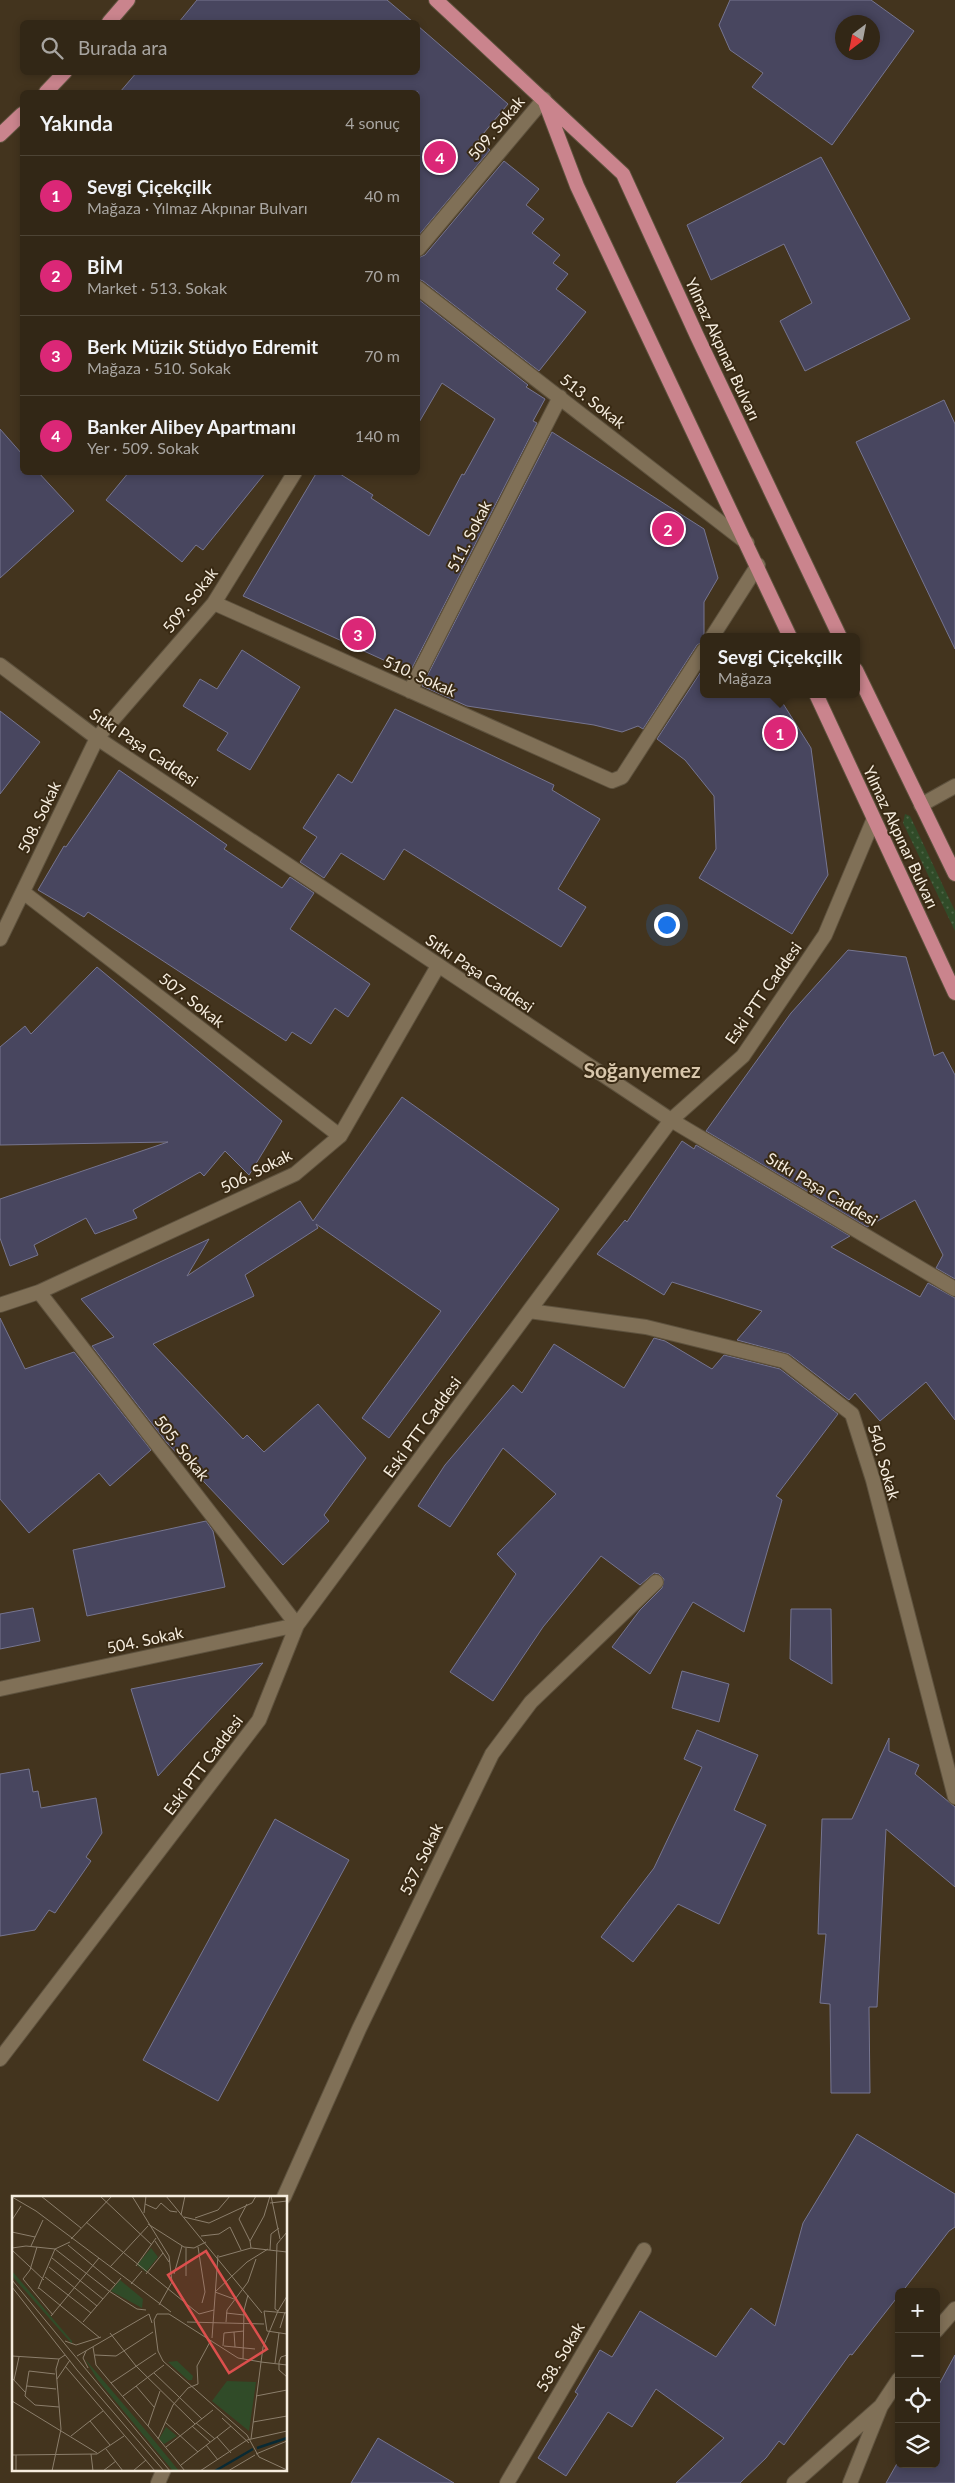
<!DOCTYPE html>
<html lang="tr">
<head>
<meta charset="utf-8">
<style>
	body { margin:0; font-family:Lato,sans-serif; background:#3a2f1f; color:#f1f3f6 }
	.controls { position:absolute; right:15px; bottom:15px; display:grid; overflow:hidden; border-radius:8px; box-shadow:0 2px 8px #0003 }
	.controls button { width:45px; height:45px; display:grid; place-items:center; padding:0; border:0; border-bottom:1px solid #4d4435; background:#322716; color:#f1f3f6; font:25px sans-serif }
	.compass { position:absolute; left:835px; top:15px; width:45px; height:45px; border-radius:50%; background:#322716; box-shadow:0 2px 8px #0003; rotate:212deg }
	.you { position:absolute; left:666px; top:924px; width:18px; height:18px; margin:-12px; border:4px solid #fff; border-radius:50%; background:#1a73e8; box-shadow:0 0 0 8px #1a73e833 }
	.badge { display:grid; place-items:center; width:32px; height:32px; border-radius:50%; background:#db2777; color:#fff; font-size:16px; font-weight:700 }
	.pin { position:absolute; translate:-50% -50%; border:2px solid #fff; box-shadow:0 1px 5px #0006 }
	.popup { position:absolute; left:700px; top:633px; width:160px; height:65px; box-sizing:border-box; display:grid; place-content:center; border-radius:8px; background:#322716; filter:drop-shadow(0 1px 4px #0005); font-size:16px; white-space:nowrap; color:#a8a5a1 }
	.popup b { font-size:19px; color:#f1f3f6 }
	.popup::after { content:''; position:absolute; left:50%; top:100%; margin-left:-10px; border:10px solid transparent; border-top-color:#322716 }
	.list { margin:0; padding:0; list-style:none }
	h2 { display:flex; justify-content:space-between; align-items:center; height:65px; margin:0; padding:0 20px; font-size:21px }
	h2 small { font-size:16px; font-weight:400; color:#a8a5a1 }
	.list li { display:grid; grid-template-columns:32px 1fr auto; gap:15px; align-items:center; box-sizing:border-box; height:80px; padding:0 20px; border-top:1px solid #4d4435 }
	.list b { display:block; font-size:19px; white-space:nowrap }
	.list p { margin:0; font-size:16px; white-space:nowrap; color:#a8a5a1 }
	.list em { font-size:16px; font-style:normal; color:#a8a5a1 }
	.icon { flex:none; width:28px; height:28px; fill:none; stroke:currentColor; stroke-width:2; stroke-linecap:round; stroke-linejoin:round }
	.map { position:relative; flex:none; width:955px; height:2483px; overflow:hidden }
	.search { position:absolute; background:#322716; box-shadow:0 2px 8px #0003; left:20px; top:20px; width:400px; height:55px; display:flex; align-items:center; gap:12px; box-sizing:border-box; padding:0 18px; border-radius:8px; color:#a8a5a1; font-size:19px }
	.panel { position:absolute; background:#322716; box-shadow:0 2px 8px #0003; left:20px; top:90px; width:400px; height:385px; border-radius:8px }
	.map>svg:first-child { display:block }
	.grass { fill:url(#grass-dots) }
	.building { fill:#48465f; stroke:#767590; fill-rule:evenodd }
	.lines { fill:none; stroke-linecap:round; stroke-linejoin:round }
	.minor-casing { stroke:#5e523e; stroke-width:16 }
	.primary-casing { stroke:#5e523e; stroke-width:16 }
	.minor { stroke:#807057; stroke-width:14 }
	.primary { stroke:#ca848d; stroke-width:14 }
	.labels { text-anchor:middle; stroke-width:4; stroke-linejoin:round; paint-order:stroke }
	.street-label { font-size:16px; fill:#f6eddf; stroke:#392a14 }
	.district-label { font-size:21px; font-weight:bold; fill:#d8c6ab; stroke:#392a14 }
	.inset-river { fill:none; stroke:#092a34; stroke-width:2.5 }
	.inset-road { fill:none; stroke:#8b7e6b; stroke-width:1 }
	.view { fill:#dc4f4d; fill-opacity:0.15; stroke:#dc4f4d; stroke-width:2.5 }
	.inset-edge { fill:none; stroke:#f6eddf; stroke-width:2.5 }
</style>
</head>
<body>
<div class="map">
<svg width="955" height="2483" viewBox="0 0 955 2483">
	<defs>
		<pattern id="grass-dots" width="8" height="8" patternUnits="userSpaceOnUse" patternTransform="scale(1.25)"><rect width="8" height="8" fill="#304b28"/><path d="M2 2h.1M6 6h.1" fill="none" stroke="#4f6547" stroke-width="1.8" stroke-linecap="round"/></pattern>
	</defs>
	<rect width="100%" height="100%" fill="#43341e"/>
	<path class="grass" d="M 905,814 L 910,816 L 955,911 L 955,931 L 903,823 Z"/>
	<path class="building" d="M 197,0 L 387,0 L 413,22 L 179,22 Z
		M 730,0 L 871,0 L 914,31 L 832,145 L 752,87 L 763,73 L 730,50 L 719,25 ZM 842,22 L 872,22 L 872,52 L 842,52 Z
		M 418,26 L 508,104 L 478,140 L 490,150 L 418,236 L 418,92 L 120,92 L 137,72 L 418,72 Z
		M 821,157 L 910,319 L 805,371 L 780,321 L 812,303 L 784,244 L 711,280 L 687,225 Z
		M 504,161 L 539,189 L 526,205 L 544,219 L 532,233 L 560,255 L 553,263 L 568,274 L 556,289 L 586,312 L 539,371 L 423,281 L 418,279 L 418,258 L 425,255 Z
		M 418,299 L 528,385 L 526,387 L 545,399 L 533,421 L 537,423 L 410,672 L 243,596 L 317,472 L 337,472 L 373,495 L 371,498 L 429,536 L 462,474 L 464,475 L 495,419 L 442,383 L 418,424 Z
		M 944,400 L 955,424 L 955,649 L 856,442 Z
		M 0,429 L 22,454 L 22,472 L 38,472 L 74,511 L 0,578 Z
		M 552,432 L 704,529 L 718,578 L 704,602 L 704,641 L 697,645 L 643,729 L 638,726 L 622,732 L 594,725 L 467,706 L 422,686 Z
		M 129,472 L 266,472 L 203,550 L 196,545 L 182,562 L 106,500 Z
		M 242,650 L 300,687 L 250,770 L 217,750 L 228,733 L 183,706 L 200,679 L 217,689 Z
		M 704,667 L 704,694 L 777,694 L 811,748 L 828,875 L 792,934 L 699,878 L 716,849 L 714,796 L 685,760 L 657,739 Z
		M 395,709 L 554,785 L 552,790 L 600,819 L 558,889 L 586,907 L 561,947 L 404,849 L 384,880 L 341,853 L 324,878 L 300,862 L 317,837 L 303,828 L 338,774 L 352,783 Z
		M 0,711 L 40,742 L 0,794 Z
		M 119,770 L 227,845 L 224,849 L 282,888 L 290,877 L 314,893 L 290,929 L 370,984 L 348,1017 L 335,1008 L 311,1044 L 292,1032 L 286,1041 L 88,912 L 84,917 L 38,890 L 64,846 L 66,847 Z
		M 848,950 L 906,957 L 934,1056 L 943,1052 L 955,1075 L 955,1279 L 936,1268 L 943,1255 L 915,1200 L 867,1227 L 706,1131 L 791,1013 Z
		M 97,967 L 282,1121 L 249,1175 L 225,1151 L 204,1176 L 200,1172 L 133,1210 L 137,1218 L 95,1234 L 86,1218 L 34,1245 L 38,1255 L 10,1266 L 0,1238 L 0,1199 L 168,1142 L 0,1145 L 0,1047 L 25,1026 L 31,1034 Z
		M 402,1097 L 559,1209 L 389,1438 L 362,1418 L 441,1311 L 316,1224 L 318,1228 L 245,1275 L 254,1296 L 153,1344 L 243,1439 L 247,1435 L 264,1452 L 318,1404 L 366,1458 L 324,1515 L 329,1521 L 283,1565 L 167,1443 L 92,1346 L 114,1337 L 81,1299 L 209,1239 L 187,1276 L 300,1201 L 313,1221 Z
		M 682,1141 L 694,1149 L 696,1145 L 850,1236 L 831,1247 L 920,1297 L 928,1283 L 955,1298 L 955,1420 L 926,1382 L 880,1421 L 855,1393 L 849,1400 L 789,1354 L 737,1340 L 762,1311 L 672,1282 L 664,1295 L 597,1254 L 625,1220 L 627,1222 Z
		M 0,1318 L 25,1369 L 74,1352 L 151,1450 L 110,1486 L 99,1473 L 29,1533 L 0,1499 Z
		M 654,1338 L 665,1341 L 712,1369 L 724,1355 L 780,1369 L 838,1414 L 776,1496 L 782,1500 L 744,1632 L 693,1602 L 650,1674 L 612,1647 L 640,1610 L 662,1588 L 664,1579 L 659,1574 L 654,1573 L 640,1585 L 601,1556 L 543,1627 L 493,1701 L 450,1672 L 516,1574 L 497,1554 L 556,1494 L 503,1448 L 450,1527 L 418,1506 L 445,1465 L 513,1385 L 522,1393 L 554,1344 L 624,1388 Z
		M 206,1521 L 213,1531 L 225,1587 L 87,1616 L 73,1550 Z
		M 33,1608 L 40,1641 L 0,1649 L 0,1614 Z
		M 791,1609 L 831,1609 L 832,1684 L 790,1659 Z
		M 263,1663 L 158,1776 L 131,1689 Z
		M 682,1671 L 729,1684 L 719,1722 L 672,1708 Z
		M 697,1730 L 758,1755 L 734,1810 L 766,1825 L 719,1924 L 678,1904 L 633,1962 L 601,1937 L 654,1868 L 702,1767 L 684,1759 Z
		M 889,1738 L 889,1751 L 919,1765 L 915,1774 L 955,1807 L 955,1887 L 886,1829 L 877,2007 L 869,2007 L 870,2093 L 831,2093 L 830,2004 L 820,2003 L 826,1934 L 818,1934 L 822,1819 L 852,1819 Z
		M 29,1769 L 33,1792 L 38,1791 L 41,1808 L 96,1798 L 102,1833 L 86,1857 L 91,1861 L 55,1913 L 49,1910 L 35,1930 L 0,1936 L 0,1774 Z
		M 275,1819 L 349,1860 L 218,2101 L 143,2060 Z
		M 857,2134 L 955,2194 L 955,2227 L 949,2231 L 902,2292 L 899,2292 L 899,2295 L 852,2355 L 850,2354 L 784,2445 L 779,2441 L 766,2458 L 740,2483 L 676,2483 L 724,2438 L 656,2389 L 632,2427 L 608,2412 L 566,2476 L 538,2458 L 578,2394 L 575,2392 L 600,2350 L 612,2357 L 640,2311 L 716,2357 L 751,2308 L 775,2326 L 803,2223 Z
		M 955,2355 L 955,2483 L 886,2483 L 899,2460 L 899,2464 L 936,2464 L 936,2390 Z
		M 378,2438 L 454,2483 L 351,2483 Z"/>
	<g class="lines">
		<defs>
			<path id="minor" d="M 418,249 L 544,99
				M 418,288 L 747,543
				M 214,603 L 612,781 L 622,777 L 704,650
				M 712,637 L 758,565
				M 0,665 L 97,738 L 671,1120 L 955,1289
				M 410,691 L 560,397
				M 921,805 L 955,786
				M 23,892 L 340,1136
				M 0,939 L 97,738 L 214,603 L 295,472
				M 0,1305 L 39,1292 L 295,1174 L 340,1136 L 438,966
				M 529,1311 L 646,1327 L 784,1361 L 852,1414 L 873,1480 L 955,1797
				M 0,1689 L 297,1625 L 39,1292
				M 0,2059 L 259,1720 L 297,1625 L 529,1311 L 671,1120 L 743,1056 L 825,935 L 873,821
				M 284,2197 L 359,2029 L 492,1754 L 531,1702 L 656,1582
				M 936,2331 L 955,2309
				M 158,2483 L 164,2469
				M 507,2483 L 644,2250
				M 794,2483 L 881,2406
				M 850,2483 L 881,2406 L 899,2379"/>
			<path id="primary" d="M 436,0 L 623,174 L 697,336 L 840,637
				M 109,22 L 128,0
				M 46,92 L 65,72
				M 545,102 L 577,186 L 790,637
				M 0,135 L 22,114
				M 856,670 L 955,874
				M 816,694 L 955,993"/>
		</defs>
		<use href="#minor" class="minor-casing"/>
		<use href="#primary" class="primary-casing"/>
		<use href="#minor" class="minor"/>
		<use href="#primary" class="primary"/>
	</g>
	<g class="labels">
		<g class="street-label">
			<text transform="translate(496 128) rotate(-50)" y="6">509. Sokak</text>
			<text transform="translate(723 349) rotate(65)" y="6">Yılmaz Akpınar Bulvarı</text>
			<text transform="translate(593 401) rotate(38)" y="6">513. Sokak</text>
			<text transform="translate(469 536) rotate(-63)" y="6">511. Sokak</text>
			<text transform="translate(190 600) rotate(-52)" y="6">509. Sokak</text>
			<text transform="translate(420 676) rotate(24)" y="6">510. Sokak</text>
			<text transform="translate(144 747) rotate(34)" y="6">Sıtkı Paşa Caddesi</text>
			<text transform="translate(39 817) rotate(-64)" y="6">508. Sokak</text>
			<text transform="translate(901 837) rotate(65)" y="6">Yılmaz Akpınar Bulvarı</text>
			<text transform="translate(480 973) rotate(34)" y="6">Sıtkı Paşa Caddesi</text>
			<text transform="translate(763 993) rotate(-55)" y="6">Eski PTT Caddesi</text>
			<text transform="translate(192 1000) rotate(38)" y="6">507. Sokak</text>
			<text transform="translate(256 1171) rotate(-27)" y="6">506. Sokak</text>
			<text transform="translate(822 1189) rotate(31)" y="6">Sıtkı Paşa Caddesi</text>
			<text transform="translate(422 1427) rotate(-54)" y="6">Eski PTT Caddesi</text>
			<text transform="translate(182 1448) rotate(52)" y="6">505. Sokak</text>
			<text transform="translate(884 1462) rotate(74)" y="6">540. Sokak</text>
			<text transform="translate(145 1640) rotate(-12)" y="6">504. Sokak</text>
			<text transform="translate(203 1765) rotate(-53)" y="6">Eski PTT Caddesi</text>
			<text transform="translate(421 1859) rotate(-64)" y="6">537. Sokak</text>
			<text transform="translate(560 2357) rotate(-59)" y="6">538. Sokak</text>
		</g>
		<g class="district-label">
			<text x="642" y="1078">Soğanyemez</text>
		</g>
	</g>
	<g transform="translate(12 2196)">
		<rect width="275" height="275" fill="#43341e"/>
		<path d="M 139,52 L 146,61 L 134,76 L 125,69 ZM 0,75 L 60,145 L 60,148 L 0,80 ZM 108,84 L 131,103 L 130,112 L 99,95 ZM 73,163 L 136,237 L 167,275 L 161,275 L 85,183 ZM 165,165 L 181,180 L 180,184 L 176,184 L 156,166 ZM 215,185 L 244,186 L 237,235 L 200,205 ZM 154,231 L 165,240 L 152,248 L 147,243 Z" fill="#304b28"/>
		<path class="inset-river" d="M 245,252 L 275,242M 203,275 L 241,253"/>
		<path class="inset-road" d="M 29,0 L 69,32M 88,0 L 140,49M 120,0 L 157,60 L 160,86 L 147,109M 154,0 L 250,117M 259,0 L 268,43M 0,1 L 24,15 L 159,116M 258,7 L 275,5M 133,8 L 144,13 L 149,7 L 158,15 L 165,16M 235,8 L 227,23 L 238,45M 132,17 L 134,0M 169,19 L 173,0M 172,21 L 197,27 L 240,7 L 244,0M 183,22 L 206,14 L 218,0M 0,24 L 9,10M 74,26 L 187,118 L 202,114M 136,28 L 172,51 L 182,52 L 194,46M 0,36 L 23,41M 275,36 L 265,48 L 263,113 L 266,115 L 275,100M 189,40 L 207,38 L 218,31 L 229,54M 59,43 L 100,0M 143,45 L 157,66M 56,49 L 103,88M 19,50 L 31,24M 25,51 L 18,74 L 11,83 L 41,119M 186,51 L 193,96 L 190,107M 0,52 L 14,50 L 43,53 L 58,46M 174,52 L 174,80M 239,52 L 238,45 L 252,20 L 258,0M 43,53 L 97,95 L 125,113 L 134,114M 0,54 L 32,84M 258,54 L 259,38 L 267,32M 207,61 L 239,52 L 275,56M 40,62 L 91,103M 124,70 L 144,42M 37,71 L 85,110M 98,71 L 136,30M 134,78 L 151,57M 162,78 L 170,50M 33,81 L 79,117M 0,84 L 158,275M 119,88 L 130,75M 0,91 L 65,174 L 152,275M 27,92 L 88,142M 26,93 L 43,53M 222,103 L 203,96 L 235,66 L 256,53M 214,117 L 232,119M 39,120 L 87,62M 71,126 L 109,82M 175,126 L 252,128M 214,126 L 215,114 L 236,86 L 244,63M 268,132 L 273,116M 255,135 L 275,138M 255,135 L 252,115 L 275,117M 222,136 L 223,151M 98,137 L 124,170 L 183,228M 200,142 L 206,59M 53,145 L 64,149 L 89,141M 211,150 L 212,137 L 232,135M 212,150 L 243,153M 81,151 L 84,169 L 99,187 L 144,157M 74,155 L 71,162 L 76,172M 83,159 L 104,160 L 141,136M 275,159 L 269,161 L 267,166 L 267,174 L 275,181M 0,160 L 47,163M 65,160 L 137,118 L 140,127M 231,163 L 232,114 L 236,99M 249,166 L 275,169M 249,166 L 226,162 L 157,118 L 145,118 L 142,124 L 146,155 L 151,165 L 235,239 L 247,261 L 275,274M 263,167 L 267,137M 53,170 L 143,275M 142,177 L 190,223M 43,178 L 17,175 L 13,200 L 23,209 L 47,211M 0,182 L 13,196M 45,183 L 58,164M 2,184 L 7,161M 99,187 L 136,230M 15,190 L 44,193M 124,190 L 142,211M 148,195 L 136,230 L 173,275M 111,200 L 152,169M 244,200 L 275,194M 0,205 L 85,257M 210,222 L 237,247M 78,225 L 91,215M 153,226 L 186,256M 241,226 L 275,220M 184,227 L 203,243M 180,230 L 198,246M 59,240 L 78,225 L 98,249M 205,241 L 219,257M 146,243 L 161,209 L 176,192 L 186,188 L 185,170 L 199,144M 239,243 L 251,151 L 266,115M 194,249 L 206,264M 154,251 L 201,214M 94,253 L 111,275M 79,258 L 81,275M 244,258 L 275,245M 0,259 L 85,258 L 112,240M 4,259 L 4,275M 169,269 L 219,230M 40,275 L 49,233 L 44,173 L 47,163 L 53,159M 91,275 L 104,265M 121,275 L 134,264M 188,275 L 235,244 L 275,235M 216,275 L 243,259"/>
		<path class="view" d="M 194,55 L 255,153 L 217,177 L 156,79 Z"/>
		<rect width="275" height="275" class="inset-edge"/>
	</g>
</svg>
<div class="controls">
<button>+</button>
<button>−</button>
<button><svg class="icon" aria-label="locate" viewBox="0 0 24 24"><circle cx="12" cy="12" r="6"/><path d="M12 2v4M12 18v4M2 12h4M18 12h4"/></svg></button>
<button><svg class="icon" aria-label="layers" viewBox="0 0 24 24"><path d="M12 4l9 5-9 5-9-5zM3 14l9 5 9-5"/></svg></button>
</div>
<svg class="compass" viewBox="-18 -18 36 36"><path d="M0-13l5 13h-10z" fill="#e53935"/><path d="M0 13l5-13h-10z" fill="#a8a5a1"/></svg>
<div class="you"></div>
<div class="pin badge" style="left:780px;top:733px">1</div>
<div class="popup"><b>Sevgi Çiçekçilk</b>Mağaza</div>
<div class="pin badge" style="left:668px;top:529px">2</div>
<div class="pin badge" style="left:358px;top:634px">3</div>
<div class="pin badge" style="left:440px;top:157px">4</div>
<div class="search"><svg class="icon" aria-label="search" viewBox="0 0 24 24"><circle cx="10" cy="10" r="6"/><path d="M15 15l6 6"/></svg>Burada ara</div>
<section class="panel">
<h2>Yakında<small>4 sonuç</small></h2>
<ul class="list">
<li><span class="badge">1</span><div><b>Sevgi Çiçekçilk</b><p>Mağaza · Yılmaz Akpınar Bulvarı</p></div><em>40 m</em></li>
<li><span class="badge">2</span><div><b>BİM</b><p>Market · 513. Sokak</p></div><em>70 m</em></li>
<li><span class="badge">3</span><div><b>Berk Müzik Stüdyo Edremit</b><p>Mağaza · 510. Sokak</p></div><em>70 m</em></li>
<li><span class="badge">4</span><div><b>Banker Alibey Apartmanı</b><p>Yer · 509. Sokak</p></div><em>140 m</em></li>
</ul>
</section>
</div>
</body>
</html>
